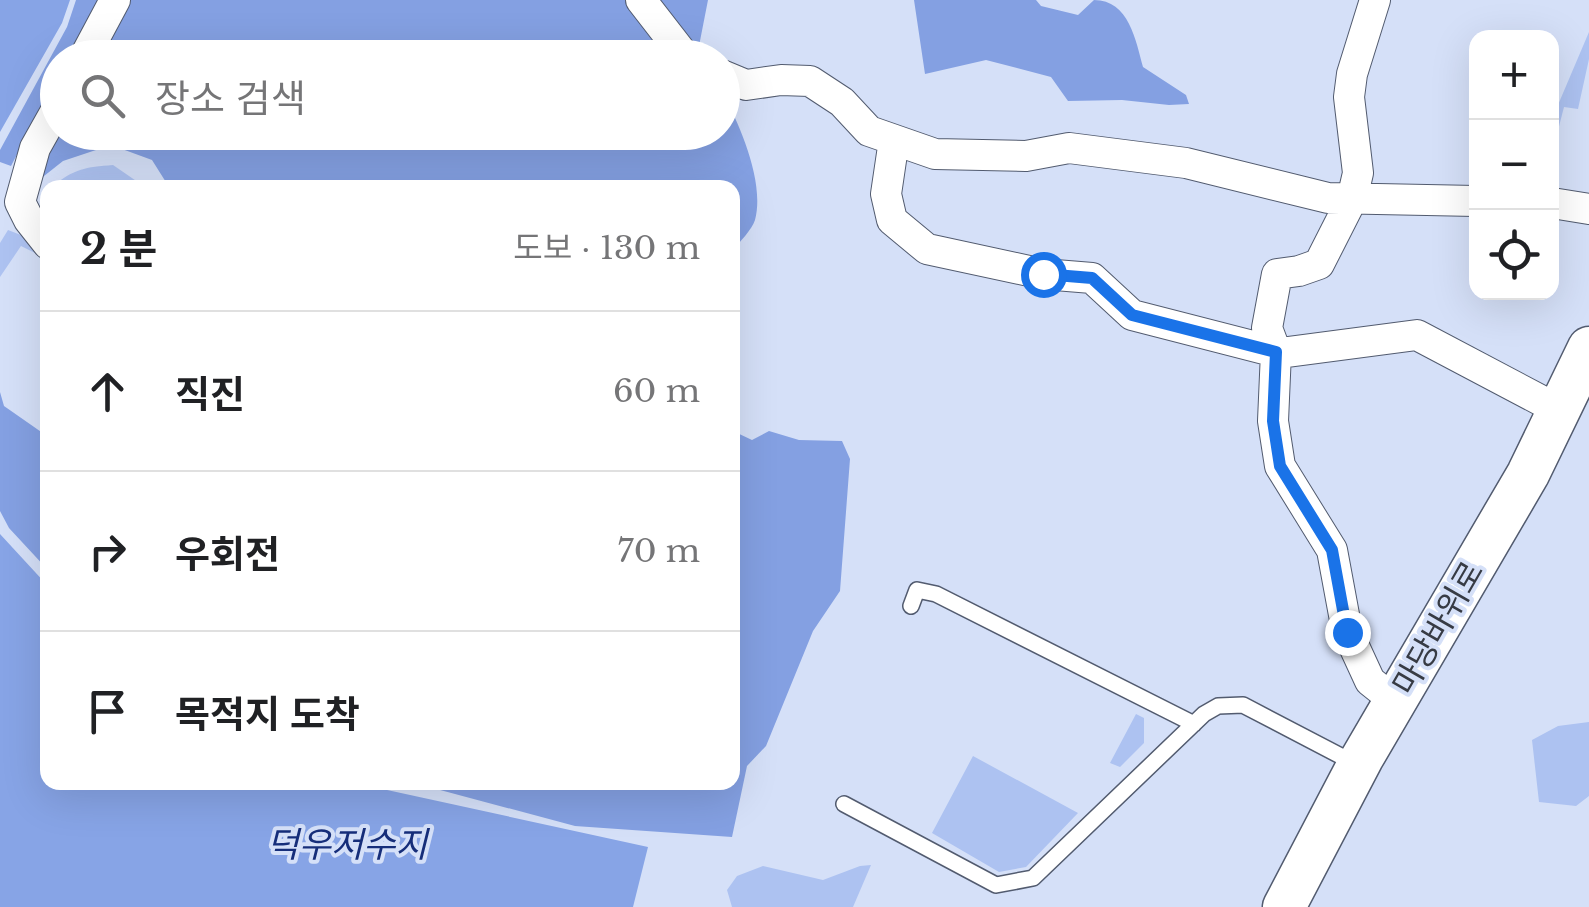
<!DOCTYPE html>
<html lang="ko">
<head>
<meta charset="utf-8">
<style>
	body { margin:0; font-family:"Libre Baskerville","Noto Sans KR",serif; background:#f6f6f6; color:#202124 }
	.controls { position:absolute; right:30px; top:30px; display:grid; overflow:hidden; border-radius:20px; box-shadow:0 10px 40px #0002 }
	.controls button { width:90px; height:90px; display:grid; place-items:center; padding:0; border:0; border-bottom:2px solid #e0e0e0; background:#fff; color:#202124; font:50px sans-serif }
	.stop { position:absolute; width:30px; height:30px; margin:-22px; border:8px solid #1a73e8; border-radius:50%; background:#fff }
	.stop.end { background:#1a73e8; border-color:#fff; box-shadow:0 2px 10px #0008 }
	.list { margin:0; padding:0; list-style:none }
	h2 { display:flex; justify-content:space-between; align-items:center; height:130px; margin:0; padding:0 40px; font-size:42px }
	h2 small { font-size:32px; font-weight:400; color:#757577 }
	.list li { display:grid; grid-template-columns:65px 1fr auto; gap:30px; align-items:center; box-sizing:border-box; height:160px; padding:0 40px; border-top:2px solid #e0e0e0 }
	.list b { display:block; font-size:38px; white-space:nowrap }
	.list em { font-size:32px; font-style:normal; color:#757577 }
	.icon { flex:none; width:55px; height:55px; fill:none; stroke:currentColor; stroke-width:2; stroke-linecap:round; stroke-linejoin:round }
	.map { position:relative; flex:none; width:1589px; height:907px; overflow:hidden }
	.search { position:absolute; background:#fff; box-shadow:0 10px 40px #0002; left:40px; top:40px; width:700px; height:110px; display:flex; align-items:center; gap:25px; box-sizing:border-box; padding:0 35px; border-radius:55px; color:#757577; font-size:38px }
	.panel { position:absolute; background:#fff; box-shadow:0 10px 40px #0002; left:40px; top:180px; width:700px; height:610px; border-radius:20px }
	.map>svg:first-child { display:block }
	.green { fill:#adc2f1 }
	.forest { fill:#84a0e2 }
	.water { fill:#87a4e6 }
	.lines { fill:none; stroke-linecap:round; stroke-linejoin:round }
	.service-casing { stroke:#525b6f; stroke-width:18 }
	.minor-casing { stroke:#525b6f; stroke-width:32 }
	.secondary-casing { stroke:#525b6f; stroke-width:45 }
	.service { stroke:#fff; stroke-width:15 }
	.minor { stroke:#fff; stroke-width:30 }
	.secondary { stroke:#fff; stroke-width:42 }
	.route { stroke:#1a73e8; stroke-width:12 }
	.labels { text-anchor:middle; stroke-width:8; stroke-linejoin:round; paint-order:stroke }
	.street-label { font-size:32px; fill:#373b44; stroke:#d5e0f8 }
	.water-label { font-size:35px; font-style:italic; fill:#162e7a; stroke:#d5e0f8 }
</style>
</head>
<body>
<div class="map">
<svg width="1589" height="907" viewBox="0 0 1589 907">
	<rect width="100%" height="100%" fill="#d5e0f8"/>
	<path class="green" d="M 1589,32 L 1589,59 L 1578,109 L 1564,107 L 1555,142 L 1552,141 L 1552,119 Z
		M 113,165 L 145,187 L 52,187 C 73,169 86,167 113,165 Z
		M 8,230 L 26,237 L 35,253 L 21,246 L 0,277 L 0,243 Z
		M 1136,714 L 1144,718 L 1144,743 L 1120,767 L 1110,763 Z
		M 1589,722 L 1589,796 L 1576,806 L 1539,802 L 1532,740 L 1558,726 Z
		M 973,756 L 1078,813 L 1026,867 L 999,872 L 932,833 Z
		M 871,865 L 853,907 L 732,907 L 727,890 L 737,876 L 763,866 L 823,880 L 860,866 Z"/>
	<path class="forest" d="M 76,0 L 98,0 L 68,57 L 58,58 L 57,77 L 11,166 L 0,162 L 0,150 L 67,27 Z
		M 122,0 L 627,0 L 681,58 L 93,58 Z
		M 658,0 L 708,0 L 699,46 L 690,39 Z
		M 914,0 L 1036,0 L 1041,6 L 1078,15 L 1094,0 C 1129,0 1136,41 1143,67 L 1186,95 L 1189,104 L 1169,105 L 1122,100 L 1068,101 L 1051,77 L 986,60 L 925,74 Z
		M 723,93 C 740,126 765,182 755,220 C 752,230 739,242 733,251 L 732,188 L 169,187 L 152,160 L 111,145 L 63,161 L 39,180 L 41,160 L 58,132 L 722,132 Z
		M 0,392 L 4,406 L 47,436 L 47,569 L 9,528 L 0,511 Z
		M 733,431 L 752,440 L 769,431 L 799,440 L 842,441 L 850,459 L 840,591 L 813,631 L 766,746 L 747,766 L 732,837 L 575,826 L 414,783 L 732,782 Z"/>
	<path class="water" d="M 0,0 L 70,0 L 62,23 L 0,132 Z
		M 0,534 L 47,585 L 48,782 L 355,783 L 648,847 L 633,907 L 0,907 Z"/>
	<g class="lines">
		<defs>
			<path id="service" d="M 911,606 L 917,590 L 936,594 L 1194,724
				M 844,804 L 996,885 L 1033,878 L 1204,714 L 1218,706 L 1243,705 L 1356,764"/>
			<path id="minor" d="M 641,0 L 686,58
				M 1375,0 L 1352,74 L 1349,97 L 1358,173 L 1352,199 L 1319,264 L 1299,271 L 1277,274 L 1267,328 L 1276,352 L 1273,421 L 1280,466 L 1332,550 L 1347,631 L 1370,681 L 1395,701
				M 84,58 L 115,0
				M 722,75 L 746,85 L 781,80 L 810,81 L 842,102 L 869,131 L 935,154 L 1026,156 L 1069,148 L 1186,163 L 1328,198 L 1476,201
				M 894,140 L 886,194 L 892,220 L 927,249 L 1043,274 L 1092,278 L 1132,315 L 1280,353 L 1417,335 L 1559,410
				M 1552,203 L 1589,209
				M 48,244 L 29,220 L 20,202 L 35,148 L 58,107"/>
			<path id="secondary" d="M 1284,907 L 1362,758 L 1528,474 L 1589,348"/>
		</defs>
		<use href="#service" class="service-casing"/>
		<use href="#minor" class="minor-casing"/>
		<use href="#secondary" class="secondary-casing"/>
		<use href="#service" class="service"/>
		<use href="#minor" class="minor"/>
		<use href="#secondary" class="secondary"/>
	</g>
	<g class="lines">
		<path class="route" d="M 1043,274 L 1092,278 L 1132,315 L 1276,352 L 1273,421 L 1280,466 L 1332,550 L 1347,632"/>
	</g>
	<g class="labels">
		<g class="street-label">
			<text transform="translate(1438 628) rotate(-60)" y="11">마당바위로</text>
		</g>
		<g class="water-label">
			<text x="347" y="857">덕우저수지</text>
		</g>
	</g>
</svg>
<div class="controls">
<button>+</button>
<button>−</button>
<button><svg class="icon" aria-label="locate" viewBox="0 0 24 24"><circle cx="12" cy="12" r="6"/><path d="M12 2v4M12 18v4M2 12h4M18 12h4"/></svg></button>
</div>
<div class="stop" style="left:1043px;top:274px"></div>
<div class="stop end" style="left:1347px;top:632px"></div>
<div class="search"><svg class="icon" aria-label="search" viewBox="0 0 24 24"><circle cx="10" cy="10" r="6"/><path d="M15 15l6 6"/></svg>장소 검색</div>
<section class="panel">
<h2>2 분<small>도보 · 130 m</small></h2>
<ul class="list">
<li><svg class="icon" aria-label="ahead" viewBox="0 0 24 24"><path d="M12 20V5M6 11l6-6 6 6"/></svg><div><b>직진</b></div><em>60 m</em></li>
<li><svg class="icon" aria-label="right" viewBox="0 0 24 24"><path d="M7 20v-9h11M14 6l5 5-5 5"/></svg><div><b>우회전</b></div><em>70 m</em></li>
<li><svg class="icon" aria-label="arrive" viewBox="0 0 24 24"><path d="M6 21V4h12l-3 4 3 4H6"/></svg><div><b>목적지 도착</b></div></li>
</ul>
</section>
</div>
</body>
</html>
